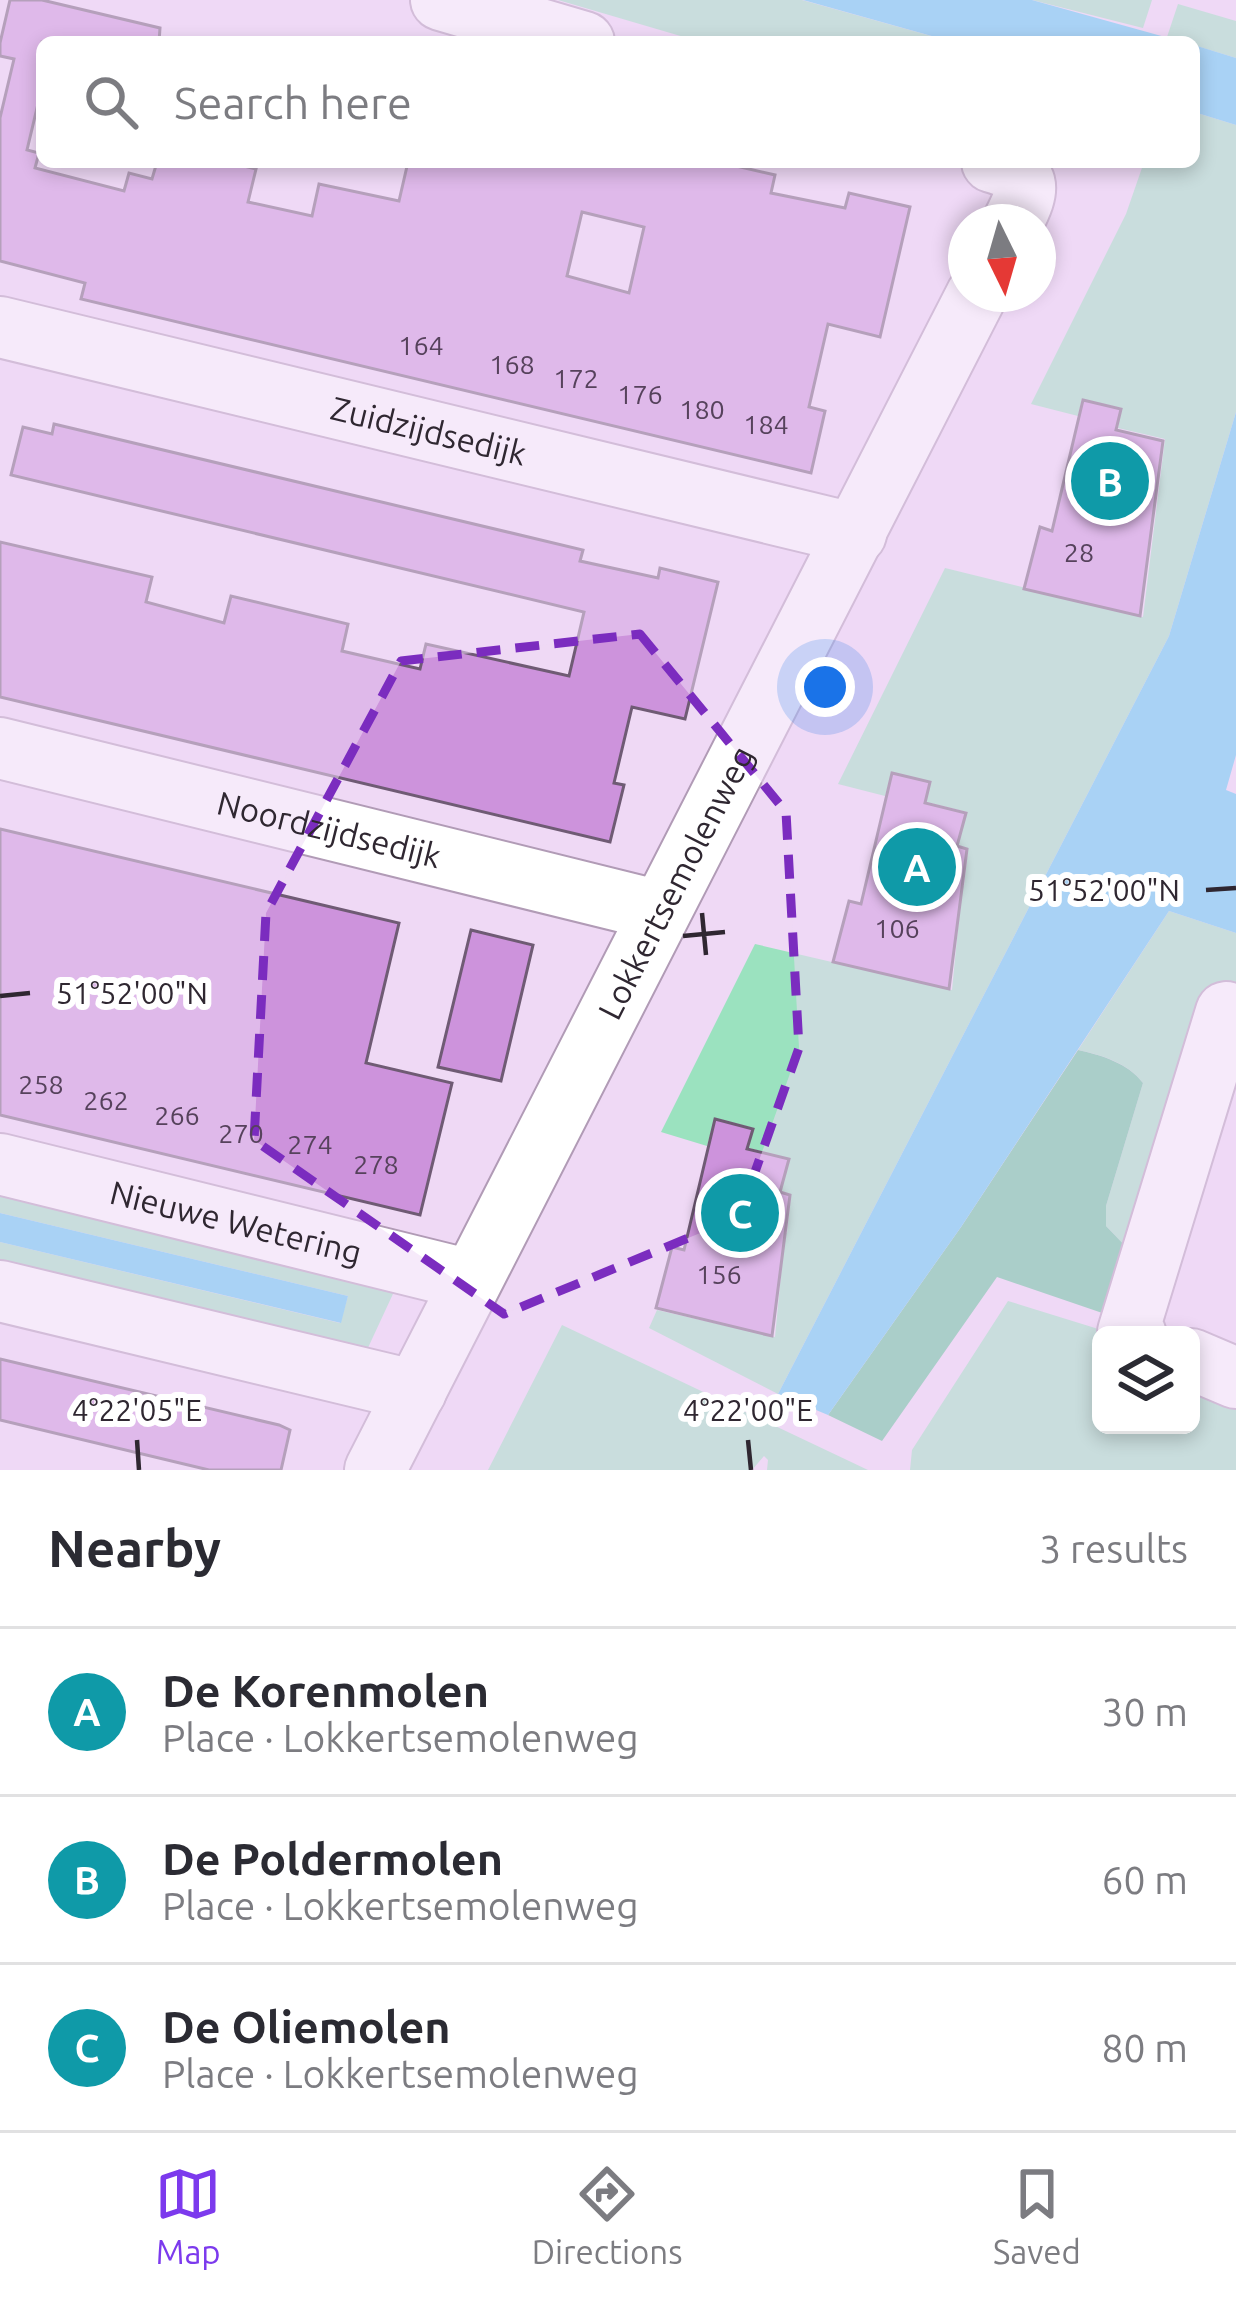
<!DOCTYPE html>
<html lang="en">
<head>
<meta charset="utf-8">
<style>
	body { margin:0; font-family:Ubuntu,sans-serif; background:#f2f2f3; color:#2b2b33 }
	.controls { position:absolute; right:36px; bottom:36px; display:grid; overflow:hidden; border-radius:18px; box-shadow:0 6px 18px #0003 }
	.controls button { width:108px; height:108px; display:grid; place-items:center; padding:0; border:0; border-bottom:3px solid #e1e1e2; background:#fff; color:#2b2b33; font:60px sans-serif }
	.compass { position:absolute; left:948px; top:204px; width:108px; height:108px; border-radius:50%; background:#fff; box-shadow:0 6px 18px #0003; rotate:175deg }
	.you { position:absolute; left:825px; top:687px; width:42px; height:42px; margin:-30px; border:9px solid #fff; border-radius:50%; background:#1a73e8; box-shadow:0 0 0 18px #1a73e833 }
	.badge { display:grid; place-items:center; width:78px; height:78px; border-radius:50%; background:#7c3aed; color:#fff; font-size:39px; font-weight:700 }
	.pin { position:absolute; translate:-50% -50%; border:6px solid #fff; box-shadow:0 3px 12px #0006 }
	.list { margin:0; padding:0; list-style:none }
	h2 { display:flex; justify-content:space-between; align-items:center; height:156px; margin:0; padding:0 48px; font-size:51px }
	h2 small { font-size:39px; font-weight:400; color:#7c7c81 }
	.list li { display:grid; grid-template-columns:78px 1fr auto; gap:36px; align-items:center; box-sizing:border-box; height:168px; padding:0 48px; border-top:3px solid #e1e1e2 }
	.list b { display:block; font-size:45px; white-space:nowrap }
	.list p { margin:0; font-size:39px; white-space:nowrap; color:#7c7c81 }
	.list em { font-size:39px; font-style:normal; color:#7c7c81 }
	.icon { flex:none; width:66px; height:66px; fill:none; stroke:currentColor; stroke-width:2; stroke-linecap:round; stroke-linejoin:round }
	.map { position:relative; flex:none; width:1236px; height:1470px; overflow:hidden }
	.search { position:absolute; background:#fff; box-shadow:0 6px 18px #0003; left:36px; right:36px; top:36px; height:132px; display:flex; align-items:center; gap:30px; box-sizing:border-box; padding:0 42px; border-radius:18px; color:#7c7c81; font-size:45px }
	.sheet { height:660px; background:#fff }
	nav { display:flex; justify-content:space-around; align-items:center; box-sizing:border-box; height:168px; border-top:3px solid #e1e1e2; background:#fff; font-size:33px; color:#7c7c81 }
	nav a { display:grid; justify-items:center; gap:6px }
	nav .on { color:#7c3aed }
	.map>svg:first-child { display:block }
	.green { fill:#9be2bf }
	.forest { fill:#58c193 }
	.water { fill:#54cbf4 }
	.building { fill:#cd93dc; stroke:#6f5b74; stroke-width:3; fill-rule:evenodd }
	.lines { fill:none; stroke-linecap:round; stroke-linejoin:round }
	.minor-casing { stroke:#b19bb6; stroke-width:64 }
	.minor { stroke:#fff; stroke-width:60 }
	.marked { fill:none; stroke:#7b2cbf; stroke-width:9; stroke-dasharray:24 15; stroke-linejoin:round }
	.ticks { fill:none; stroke:#2f2731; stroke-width:4.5 }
	.labels { text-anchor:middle; stroke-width:12; stroke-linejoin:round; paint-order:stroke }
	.number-label { font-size:27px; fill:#56425c }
	.street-label { font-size:33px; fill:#2f2731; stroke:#fff }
	.ticks-label { font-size:30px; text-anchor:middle; fill:#2f2731; stroke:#fff; stroke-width:12; stroke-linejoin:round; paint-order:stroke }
</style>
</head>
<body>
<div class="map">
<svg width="1236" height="1470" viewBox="0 0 1236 1470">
	<rect width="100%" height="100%" fill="#efd9f5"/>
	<path class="green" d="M 558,0 L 802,0 L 953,42 L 701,42 Z
		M 1032,0 L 1152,0 L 1143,28 Z
		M 1178,4 L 1236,21 L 1236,58 L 1167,37 Z
		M 1194,112 L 1236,125 L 1236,412 L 1169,636 L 778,1394 L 649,1328 L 657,1310 L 775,1337 L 782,1264 L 770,1260 L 779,1232 L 787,1233 L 791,1195 L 779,1192 L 790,1159 L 749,1148 L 753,1128 L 715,1118 L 707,1146 L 661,1132 L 755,944 L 952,990 L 959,918 L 947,914 L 957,886 L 964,886 L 968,849 L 955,844 L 967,812 L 926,802 L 930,782 L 892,772 L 885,796 L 838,784 L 945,568 L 1143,617 L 1165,439 L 1118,428 L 1121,408 L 1082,399 L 1078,416 L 1031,404 L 1126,214 L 1144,162 L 1194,162 Z
		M 1169,911 L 1236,933 L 1236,1009 L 1132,1253 L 1106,1226 L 1106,1206 L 1143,1083 C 1128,1063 1102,1055 1078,1050 Z
		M 0,1188 L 405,1268 L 360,1365 L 0,1279 L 0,1242 L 340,1323 L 348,1296 L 0,1213 Z
		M 1008,1301 L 1108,1332 L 1101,1335 L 1101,1425 L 1191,1425 L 1191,1371 L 1236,1392 L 1236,1470 L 910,1470 L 912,1450 Z
		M 562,1325 L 868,1470 L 767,1470 L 768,1460 L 764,1456 L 752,1470 L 488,1470 Z"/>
	<path class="forest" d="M 1078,1050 C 1101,1055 1128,1063 1143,1083 L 1106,1206 L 1106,1226 L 1132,1253 L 1114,1317 L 997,1277 L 882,1441 L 828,1415 L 961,1227 Z"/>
	<path class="water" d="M 803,0 L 1032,0 L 1183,42 L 953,42 Z
		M 1194,45 L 1236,58 L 1236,125 L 1194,112 Z
		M 1236,412 L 1236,755 L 1226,790 L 1236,794 L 1236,933 L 1169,911 L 961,1227 L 828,1415 L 778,1394 L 1169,636 Z
		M 0,1213 L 348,1296 L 341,1323 L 0,1242 Z"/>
	<path class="building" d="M 10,0 L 42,0 L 160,28 L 159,42 L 42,42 L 42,87 L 27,150 L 39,153 L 35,168 L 124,191 L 129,173 L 152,179 L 157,162 L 228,162 L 256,169 L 248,202 L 312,216 L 319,184 L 399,201 L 408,162 L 719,162 L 775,175 L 771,193 L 845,208 L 849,193 L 910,207 L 880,337 L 828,324 L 809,407 L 825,411 L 811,473 L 81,299 L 85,283 L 0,261 L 0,118 L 14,59 L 0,56 L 0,43 ZM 582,212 L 644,227 L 629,293 L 567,276 Z
		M 1083,400 L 1121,409 L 1116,430 L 1163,441 L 1140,616 L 1024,589 L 1040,527 L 1052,531 Z
		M 54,424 L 583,550 L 580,561 L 658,578 L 660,568 L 718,582 L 685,719 L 632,707 L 614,783 L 624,785 L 610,842 L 0,697 L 0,542 L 152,577 L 146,602 L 224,623 L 231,596 L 348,624 L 342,651 L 420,669 L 426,644 L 569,676 L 584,612 L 11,475 L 23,427 L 52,434 Z
		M 892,773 L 930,782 L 925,803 L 966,813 L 957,846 L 967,849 L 949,989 L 833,962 L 849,901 L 861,904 Z
		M 0,829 L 399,923 L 366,1063 L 452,1083 L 420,1215 L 0,1115 Z
		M 471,930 L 533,945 L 501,1081 L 438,1067 Z
		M 715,1119 L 753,1129 L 747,1149 L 789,1159 L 780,1192 L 790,1195 L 772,1336 L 656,1308 L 672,1247 L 684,1250 Z
		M 0,1359 L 279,1425 L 290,1430 L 281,1470 L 209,1470 L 0,1420 Z"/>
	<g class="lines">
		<defs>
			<g id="minor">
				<path d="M 441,0 L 584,42"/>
				<path d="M 992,162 C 1033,174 1031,187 1013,222"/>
				<path id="s1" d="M 0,327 L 856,534"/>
				<path id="s2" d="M 0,748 L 660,911"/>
				<path id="s3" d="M 0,1164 L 470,1280"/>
				<path d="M 0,1291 L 416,1391"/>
				<path d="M 1136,1335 L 1128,1332 L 1226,1012"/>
				<path d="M 1191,1359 L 1236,1378"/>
				<path id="s4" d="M 375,1470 L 977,294"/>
			</g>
		</defs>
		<use href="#minor" class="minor-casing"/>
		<use href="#minor" class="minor"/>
	</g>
	<path d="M0 0H1236V1470H0ZM 640,634 L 786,812 L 799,1048 L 739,1217 L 504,1314 L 254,1140 L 266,913 L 401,661 Z" fill="#efd9f5" fill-opacity=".55" fill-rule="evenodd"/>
	<path class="marked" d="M 640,634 L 786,812 L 799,1048 L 739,1217 L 504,1314 L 254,1140 L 266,913 L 401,661 Z"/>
	<path class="ticks" d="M 1206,890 L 1236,888M 702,913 L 706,955M 683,936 L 725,932M 0,996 L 30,993M 137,1440 L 139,1470M 748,1440 L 751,1470"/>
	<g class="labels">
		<g class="number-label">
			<text x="421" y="355">164</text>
			<text x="512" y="374">168</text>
			<text x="576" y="388">172</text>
			<text x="640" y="404">176</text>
			<text x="702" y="419">180</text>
			<text x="766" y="434">184</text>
			<text x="1079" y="562">28</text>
			<text x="897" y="938">106</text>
			<text x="41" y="1094">258</text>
			<text x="106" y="1110">262</text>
			<text x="177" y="1125">266</text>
			<text x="241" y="1143">270</text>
			<text x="310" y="1154">274</text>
			<text x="376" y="1174">278</text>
			<text x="719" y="1284">156</text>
		</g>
		<g class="street-label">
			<text dy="12" stroke="none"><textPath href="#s1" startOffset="441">Zuidzijdsedijk</textPath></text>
			<text dy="12" stroke="none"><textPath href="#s2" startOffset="339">Noordzijdsedijk</textPath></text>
			<text dy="12" stroke="none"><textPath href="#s4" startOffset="660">Lokkertsemolenweg</textPath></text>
			<text dy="12" stroke="none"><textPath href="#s3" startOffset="243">Nieuwe Wetering</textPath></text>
		</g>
	</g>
	<g class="ticks-label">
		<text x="1104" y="901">51°52'00"N</text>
		<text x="132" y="1004">51°52'00"N</text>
		<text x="137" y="1421">4°22'05"E</text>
		<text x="748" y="1421">4°22'00"E</text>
	</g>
</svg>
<div class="controls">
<button><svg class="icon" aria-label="layers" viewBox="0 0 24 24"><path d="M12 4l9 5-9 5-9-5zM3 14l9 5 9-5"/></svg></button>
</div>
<svg class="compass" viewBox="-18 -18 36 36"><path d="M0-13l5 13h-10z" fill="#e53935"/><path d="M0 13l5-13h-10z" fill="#7c7c81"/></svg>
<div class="you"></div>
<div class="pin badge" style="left:917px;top:867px;background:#0f9aa8">A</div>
<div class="pin badge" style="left:1110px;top:481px;background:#0f9aa8">B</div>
<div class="pin badge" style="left:740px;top:1213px;background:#0f9aa8">C</div>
<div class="search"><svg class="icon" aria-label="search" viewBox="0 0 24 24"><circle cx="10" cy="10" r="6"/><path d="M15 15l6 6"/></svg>Search here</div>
</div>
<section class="sheet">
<h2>Nearby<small>3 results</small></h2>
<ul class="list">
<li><span class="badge" style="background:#0f9aa8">A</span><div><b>De Korenmolen</b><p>Place · Lokkertsemolenweg</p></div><em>30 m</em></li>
<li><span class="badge" style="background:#0f9aa8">B</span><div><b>De Poldermolen</b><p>Place · Lokkertsemolenweg</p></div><em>60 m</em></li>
<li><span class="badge" style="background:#0f9aa8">C</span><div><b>De Oliemolen</b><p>Place · Lokkertsemolenweg</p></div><em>80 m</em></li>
</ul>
</section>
<nav>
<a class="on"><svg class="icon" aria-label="map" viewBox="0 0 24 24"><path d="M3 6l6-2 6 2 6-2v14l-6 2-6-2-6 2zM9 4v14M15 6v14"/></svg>Map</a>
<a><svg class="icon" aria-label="directions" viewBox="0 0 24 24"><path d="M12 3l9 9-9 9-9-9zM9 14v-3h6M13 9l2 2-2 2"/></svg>Directions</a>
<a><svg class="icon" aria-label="saved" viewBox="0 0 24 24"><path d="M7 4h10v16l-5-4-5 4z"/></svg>Saved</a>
</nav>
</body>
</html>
